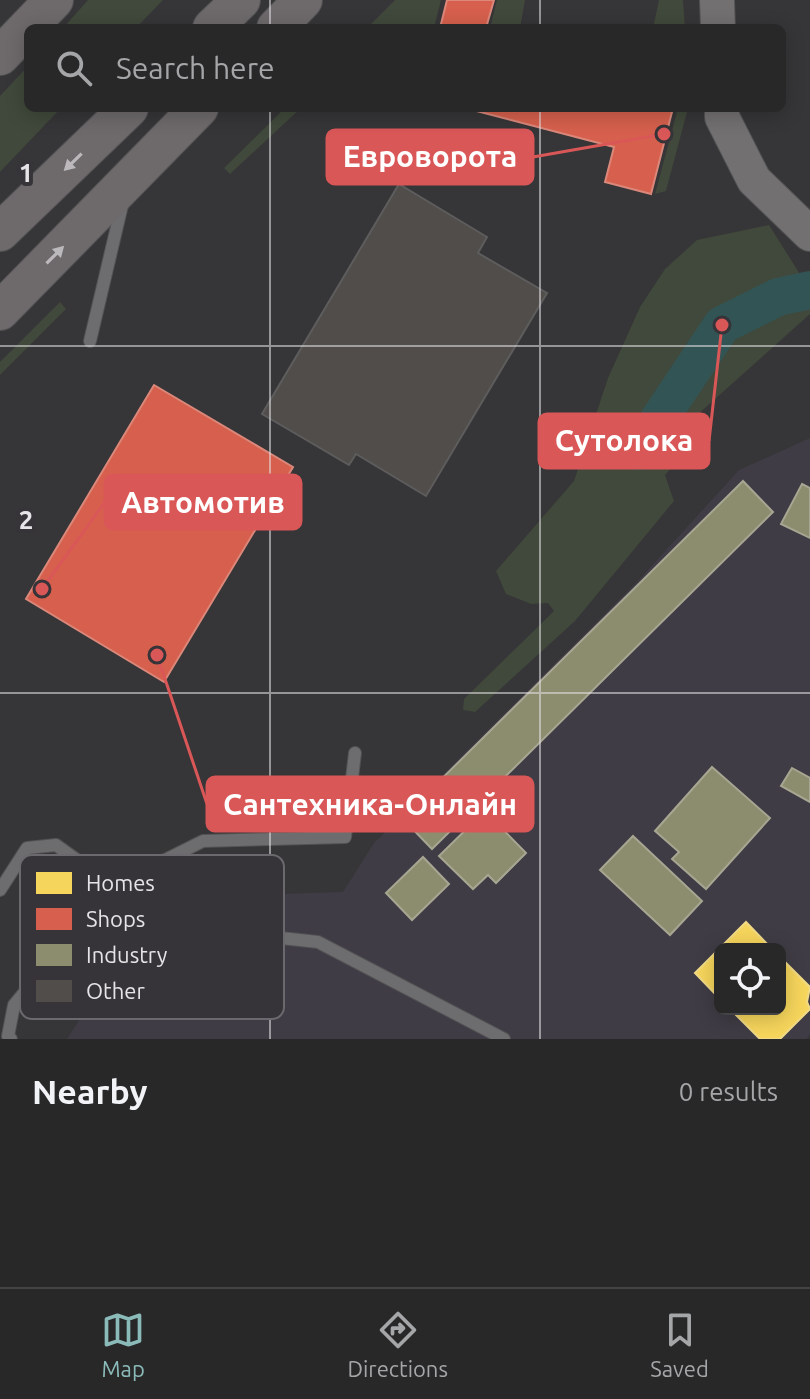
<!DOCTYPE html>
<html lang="en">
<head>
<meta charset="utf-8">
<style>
	body { margin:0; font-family:Ubuntu,sans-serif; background:#343435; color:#f1f3f6 }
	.controls { position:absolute; right:24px; bottom:24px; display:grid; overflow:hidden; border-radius:12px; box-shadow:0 4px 20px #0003 }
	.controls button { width:72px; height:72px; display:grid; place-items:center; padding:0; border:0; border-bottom:2px solid #444446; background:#282829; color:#f1f3f6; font:40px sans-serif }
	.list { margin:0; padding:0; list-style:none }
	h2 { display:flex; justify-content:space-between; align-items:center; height:104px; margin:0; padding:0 32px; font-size:34px }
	h2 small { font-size:26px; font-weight:400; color:#a5a6a8 }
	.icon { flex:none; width:44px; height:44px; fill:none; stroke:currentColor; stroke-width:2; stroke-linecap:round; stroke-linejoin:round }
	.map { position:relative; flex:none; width:810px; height:1039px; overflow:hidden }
	.search { position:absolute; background:#282829; box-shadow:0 4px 20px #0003; left:24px; right:24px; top:24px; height:88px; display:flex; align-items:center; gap:20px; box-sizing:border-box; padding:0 28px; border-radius:12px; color:#a5a6a8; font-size:30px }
	.sheet { height:248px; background:#282829 }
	nav { display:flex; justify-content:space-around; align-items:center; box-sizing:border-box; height:112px; border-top:2px solid #444446; background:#282829; font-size:22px; color:#a5a6a8 }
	nav a { display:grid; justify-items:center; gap:4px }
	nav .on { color:#8bbbb9 }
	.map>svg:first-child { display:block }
	.built { fill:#403c45; fill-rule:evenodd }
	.green { fill:#40493b }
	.homes { fill:#f6d55c; stroke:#f1da86; stroke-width:2 }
	.shops { fill:#d6604d; stroke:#db887b; stroke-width:2 }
	.industry { fill:#8c8c6e; stroke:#a7a692; stroke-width:2 }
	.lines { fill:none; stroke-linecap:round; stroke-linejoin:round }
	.river { stroke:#335455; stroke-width:38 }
	.building { fill:#514d4a; stroke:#5e5d5d; stroke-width:2 }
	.lane-casing { stroke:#525153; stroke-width:14 }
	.secondary-casing { stroke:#525153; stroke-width:36 }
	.primary-casing { stroke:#525153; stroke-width:40 }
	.lane { stroke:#6d6c6e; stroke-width:12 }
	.secondary { stroke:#727071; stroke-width:34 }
	.primary { stroke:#6e6a6b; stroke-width:38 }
	.oneway { fill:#bcb9bc }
	.grid { fill:none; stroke:#e6e4e7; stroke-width:2; stroke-opacity:0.55 }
	.key { fill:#363438; stroke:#6b696d; stroke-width:2 }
	.key-label { font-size:22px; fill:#e6e4e7 }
	.grid-label { font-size:26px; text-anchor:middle; font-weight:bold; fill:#e6e4e7; stroke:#363438; stroke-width:8; stroke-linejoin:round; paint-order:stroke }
	.leader { fill:none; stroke:#da5758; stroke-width:3 }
	.callout-dot { fill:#da5758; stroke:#363438; stroke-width:3 }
	.callout { fill:#da5758; stroke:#da5758; stroke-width:3 }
	.callout-label { font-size:30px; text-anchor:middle; font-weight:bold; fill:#fff }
</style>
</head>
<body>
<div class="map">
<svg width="810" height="1039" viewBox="0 0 810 1039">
	<rect width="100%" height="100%" fill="#363537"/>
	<path class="built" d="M 810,438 L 810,1033 L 807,1039 L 67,1039 L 137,931 L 219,896 L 343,892 L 374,843 L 637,582 L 739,470 ZM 720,949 L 780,949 L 780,1009 L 720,1009 Z"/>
	<path class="green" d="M 88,0 L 163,0 L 136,28 L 63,28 Z
		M 395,0 L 441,0 L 434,28 L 367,28 Z
		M 497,0 L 525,0 L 520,28 L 490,28 Z
		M 659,0 L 683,0 L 685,28 L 653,28 Z
		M 28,66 L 28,108 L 61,108 L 0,172 L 0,96 Z
		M 285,108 L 301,108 L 230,174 L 224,168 Z
		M 678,108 L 688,108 L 666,191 L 655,194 Z
		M 769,225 L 810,290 L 810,314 L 696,416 L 688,449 L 665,475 L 674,501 L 575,621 L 475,712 L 463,710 L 464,699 L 554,611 L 548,603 L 531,604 L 506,594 L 496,571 L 574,481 L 608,378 L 640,307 L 665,269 L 697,240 Z
		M 60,302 L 66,309 L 0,375 L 0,362 Z"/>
	<path class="homes" d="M 746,922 L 772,949 L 720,949 L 720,999 L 695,973 Z
		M 780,957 L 810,987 L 807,1002 L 810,1009 L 780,1039 L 760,1039 L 730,1009 L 780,1009 Z"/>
	<path class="shops" d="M 447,0 L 494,0 L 486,28 L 440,28 Z
		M 465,108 L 673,108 L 651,194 L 605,182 L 614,147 Z
		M 154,385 L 293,467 L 164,682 L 26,599 Z"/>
	<path class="industry" d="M 743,481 L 773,512 L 432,849 L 402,818 Z
		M 802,484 L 810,488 L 810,538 L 781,524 Z
		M 712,767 L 770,818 L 706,889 L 672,859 L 679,852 L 655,831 Z
		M 792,768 L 810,778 L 810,802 L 781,786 Z
		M 485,811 L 526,853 L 496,883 L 488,875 L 473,889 L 439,856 Z
		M 633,836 L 702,901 L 670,935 L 600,870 Z
		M 423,857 L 449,884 L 412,920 L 386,893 Z"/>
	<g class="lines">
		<path class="river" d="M 638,451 L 722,325 L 778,297 L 810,290"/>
	</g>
	<path class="building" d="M 399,184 L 487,237 L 478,253 L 547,293 L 426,496 L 356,454 L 349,465 L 262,414 Z"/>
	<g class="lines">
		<defs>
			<path id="lane" d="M 90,341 L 123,201
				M 113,886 L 203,841 L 345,837 L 355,753
				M 0,890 L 27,848 L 56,845 L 113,886 L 14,1005 L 8,1036 L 11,1039
				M 206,970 L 227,949 L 272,937 L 318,942 L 504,1039"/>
			<path id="secondary" d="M 717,0 L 718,28
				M 722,108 L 722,117 L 754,180 L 810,234"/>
			<path id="primary" d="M 212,28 L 241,0
				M 276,28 L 303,0
				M 0,56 L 54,0
				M 0,232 L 129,108
				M 0,311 L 199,108"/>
		</defs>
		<use href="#lane" class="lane-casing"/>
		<use href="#secondary" class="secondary-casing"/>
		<use href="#primary" class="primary-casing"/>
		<use href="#lane" class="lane"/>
		<use href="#secondary" class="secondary"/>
		<use href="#primary" class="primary"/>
	</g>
	<defs><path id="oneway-solid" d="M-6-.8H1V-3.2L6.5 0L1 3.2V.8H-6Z" transform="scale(2)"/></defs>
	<g class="oneway">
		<use href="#oneway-solid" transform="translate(73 162) rotate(136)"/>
		<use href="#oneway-solid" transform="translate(55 255) rotate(-45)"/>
	</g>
	<path class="grid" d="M 270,0 L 270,28M 540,0 L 540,28M 270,108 L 270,1039M 540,108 L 540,1039M 0,346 L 810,346M 0,693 L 810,693"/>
	<rect x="20" y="855" width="264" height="164" rx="12" class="key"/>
	<rect x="36" y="872" width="36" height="22" fill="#f6d55c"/>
	<rect x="36" y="908" width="36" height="22" fill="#d6604d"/>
	<rect x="36" y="944" width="36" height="22" fill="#8c8c6e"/>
	<rect x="36" y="980" width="36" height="22" fill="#514d4a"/>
	<g class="key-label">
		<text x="86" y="891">Homes</text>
		<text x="86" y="927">Shops</text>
		<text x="86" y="963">Industry</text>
		<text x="86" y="999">Other</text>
	</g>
	<g class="grid-label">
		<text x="26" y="182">1</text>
		<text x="26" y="529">2</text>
	</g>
	<path class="leader" d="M664 134L533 157M722 325L709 441M42 589L105 502M157 655L207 804"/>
	<g class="callout-dot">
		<circle cx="664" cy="134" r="8"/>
		<circle cx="722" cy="325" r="8"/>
		<circle cx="42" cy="589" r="8"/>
		<circle cx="157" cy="655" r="8"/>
	</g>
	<g class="callout">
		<rect x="327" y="130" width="206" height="54" rx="8"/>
		<rect x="539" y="414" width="170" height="54" rx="8"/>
		<rect x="105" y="475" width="196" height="54" rx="8"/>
		<rect x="207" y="777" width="326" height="54" rx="8"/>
	</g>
	<g class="callout-label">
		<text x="430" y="167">Евроворота</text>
		<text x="624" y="451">Сутолока</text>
		<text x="203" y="513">Автомотив</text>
		<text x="370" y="815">Сантехника-Онлайн</text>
	</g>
</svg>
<div class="controls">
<button><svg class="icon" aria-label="locate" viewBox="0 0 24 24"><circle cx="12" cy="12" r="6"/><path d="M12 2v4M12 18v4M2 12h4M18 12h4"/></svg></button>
</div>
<div class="search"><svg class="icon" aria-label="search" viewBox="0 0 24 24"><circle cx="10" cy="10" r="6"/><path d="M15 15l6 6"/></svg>Search here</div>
</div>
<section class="sheet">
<h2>Nearby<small>0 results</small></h2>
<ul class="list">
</ul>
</section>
<nav>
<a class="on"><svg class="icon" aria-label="map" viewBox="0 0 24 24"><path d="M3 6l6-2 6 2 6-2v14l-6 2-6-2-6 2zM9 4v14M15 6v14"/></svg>Map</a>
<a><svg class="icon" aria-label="directions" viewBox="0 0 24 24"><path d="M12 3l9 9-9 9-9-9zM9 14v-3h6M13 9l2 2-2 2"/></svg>Directions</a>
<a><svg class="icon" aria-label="saved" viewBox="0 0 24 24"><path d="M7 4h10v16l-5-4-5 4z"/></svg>Saved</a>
</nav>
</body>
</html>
